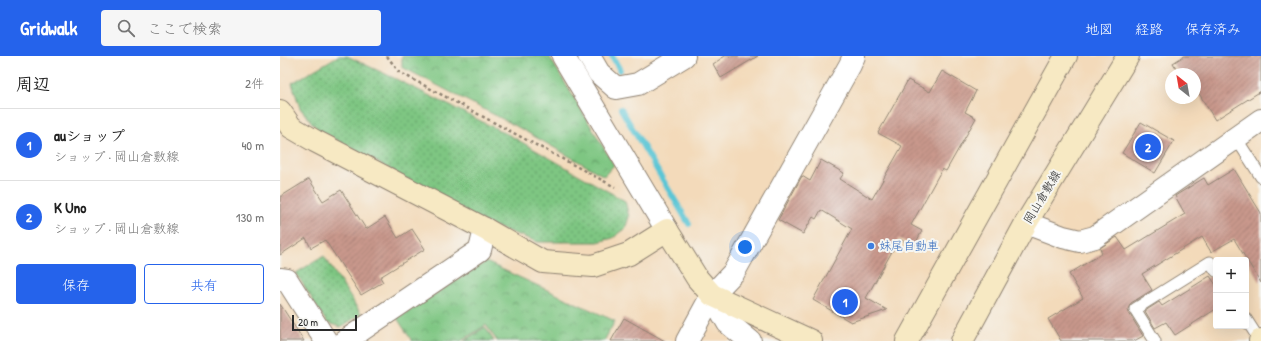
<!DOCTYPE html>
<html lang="ja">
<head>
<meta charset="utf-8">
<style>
	body { margin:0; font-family:"Patrick Hand","Klee One",sans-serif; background:#f6f6f6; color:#222 }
	.controls { position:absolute; right:12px; bottom:12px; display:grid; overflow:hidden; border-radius:4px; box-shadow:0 4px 16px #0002 }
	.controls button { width:36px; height:36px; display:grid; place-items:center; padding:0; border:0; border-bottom:1px solid #e0e0e0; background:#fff; color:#222; font:20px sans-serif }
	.compass { position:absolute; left:885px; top:12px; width:36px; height:36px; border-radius:50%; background:#fff; box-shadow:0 4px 16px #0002; rotate:329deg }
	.scale { position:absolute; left:12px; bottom:10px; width:65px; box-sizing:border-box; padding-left:4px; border:2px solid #2b2b2b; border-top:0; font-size:11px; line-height:14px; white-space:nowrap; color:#2b2b2b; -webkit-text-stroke:3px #f6f6f2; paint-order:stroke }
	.you { position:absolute; left:465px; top:191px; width:14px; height:14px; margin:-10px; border:3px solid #fff; border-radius:50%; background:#1a73e8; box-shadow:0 0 0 6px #1a73e833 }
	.badge { display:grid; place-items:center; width:26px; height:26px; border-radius:50%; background:#2563eb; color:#fff; font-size:13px; font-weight:700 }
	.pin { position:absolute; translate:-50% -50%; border:2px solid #fff; box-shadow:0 1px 4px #0006 }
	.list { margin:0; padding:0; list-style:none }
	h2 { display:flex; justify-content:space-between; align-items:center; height:52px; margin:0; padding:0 16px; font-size:17px }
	h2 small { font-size:13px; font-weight:400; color:#767676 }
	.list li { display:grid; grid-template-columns:26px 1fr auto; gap:12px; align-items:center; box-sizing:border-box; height:72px; padding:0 16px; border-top:1px solid #e0e0e0 }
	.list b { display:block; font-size:15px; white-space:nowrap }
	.list p { margin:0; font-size:13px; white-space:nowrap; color:#767676 }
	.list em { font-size:13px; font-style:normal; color:#767676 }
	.actions { display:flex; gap:8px; padding:12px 16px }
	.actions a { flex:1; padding:9px 0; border:1px solid #2563eb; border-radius:4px; text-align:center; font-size:14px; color:#2563eb }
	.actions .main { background:#2563eb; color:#fff }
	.icon { flex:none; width:22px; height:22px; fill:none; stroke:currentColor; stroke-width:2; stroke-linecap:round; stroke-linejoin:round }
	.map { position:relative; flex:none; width:981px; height:285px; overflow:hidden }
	header { display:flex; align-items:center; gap:24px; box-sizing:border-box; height:56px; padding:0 20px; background:#2563eb; color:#fff }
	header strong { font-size:19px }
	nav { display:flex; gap:22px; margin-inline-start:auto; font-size:14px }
	.search { width:280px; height:36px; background:#f6f6f6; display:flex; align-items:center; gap:10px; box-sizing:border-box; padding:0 14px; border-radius:4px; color:#767676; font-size:15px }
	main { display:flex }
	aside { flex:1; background:#fff }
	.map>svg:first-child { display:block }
	.grass { fill:url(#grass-dots); stroke:#547856 }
	.cemetery { fill:url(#cemetery-stones); stroke:#547856 }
	.park { fill:url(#park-crowns); stroke:#547856 }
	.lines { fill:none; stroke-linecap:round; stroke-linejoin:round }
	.stream { stroke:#5bc6d5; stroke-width:6 }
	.building { fill:url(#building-hatch) }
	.lane-casing { stroke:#8f8272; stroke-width:13 }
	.street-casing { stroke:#8f8272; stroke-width:24 }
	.secondary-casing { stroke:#8f8272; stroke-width:24 }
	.path { stroke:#8f8272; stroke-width:2.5; stroke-dasharray:3 3; stroke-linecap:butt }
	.lane { stroke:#fff; stroke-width:11 }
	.street { stroke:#fff; stroke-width:22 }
	.secondary { stroke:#f7e9c3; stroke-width:22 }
	.shop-dot { fill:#3f7fe0; stroke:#f6f6f2; stroke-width:1.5 }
	.labels { text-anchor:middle; stroke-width:4; stroke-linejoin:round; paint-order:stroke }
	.street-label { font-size:12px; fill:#2b2b2b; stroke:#f6f6f2 }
	.shop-label { font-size:12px; fill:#366cbe; stroke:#f6f6f2; text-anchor:start }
</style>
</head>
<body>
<header>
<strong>Gridwalk</strong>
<div class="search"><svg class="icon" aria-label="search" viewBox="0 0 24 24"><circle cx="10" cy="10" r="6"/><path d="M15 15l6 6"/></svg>ここで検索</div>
<nav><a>地図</a><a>経路</a><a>保存済み</a></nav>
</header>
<main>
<aside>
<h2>周辺<small>2件</small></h2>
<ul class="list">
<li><span class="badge">1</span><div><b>auショップ</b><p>ショップ · 岡山倉敷線</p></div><em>40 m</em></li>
<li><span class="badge">2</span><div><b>K Uno</b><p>ショップ · 岡山倉敷線</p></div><em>130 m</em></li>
</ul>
<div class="actions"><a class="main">保存</a><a>共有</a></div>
</aside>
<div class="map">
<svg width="981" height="285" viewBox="0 0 981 285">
	<defs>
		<pattern id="grass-dots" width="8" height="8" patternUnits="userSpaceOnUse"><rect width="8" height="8" fill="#7ec682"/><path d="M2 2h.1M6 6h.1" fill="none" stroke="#67a16b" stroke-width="1.8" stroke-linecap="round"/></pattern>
		<pattern id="cemetery-stones" width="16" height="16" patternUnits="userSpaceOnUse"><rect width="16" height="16" fill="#7ec682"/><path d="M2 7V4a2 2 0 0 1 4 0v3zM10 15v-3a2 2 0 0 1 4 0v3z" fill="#67a16b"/></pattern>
		<pattern id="park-crowns" width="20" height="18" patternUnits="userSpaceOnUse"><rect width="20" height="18" fill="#7ec682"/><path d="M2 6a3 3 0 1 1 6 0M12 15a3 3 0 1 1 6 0" fill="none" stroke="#67a16b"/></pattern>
		<pattern id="building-hatch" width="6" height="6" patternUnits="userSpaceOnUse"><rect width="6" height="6" fill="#c9988c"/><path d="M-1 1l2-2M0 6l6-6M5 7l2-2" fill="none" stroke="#a37c73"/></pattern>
	</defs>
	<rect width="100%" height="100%" fill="#f6f6f2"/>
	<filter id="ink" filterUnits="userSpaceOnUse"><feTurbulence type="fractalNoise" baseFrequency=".025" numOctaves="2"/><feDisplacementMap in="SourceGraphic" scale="8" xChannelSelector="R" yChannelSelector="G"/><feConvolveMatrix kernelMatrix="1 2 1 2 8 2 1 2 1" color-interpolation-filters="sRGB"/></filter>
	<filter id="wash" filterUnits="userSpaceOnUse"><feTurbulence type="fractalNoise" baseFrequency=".012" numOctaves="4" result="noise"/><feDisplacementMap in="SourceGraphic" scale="16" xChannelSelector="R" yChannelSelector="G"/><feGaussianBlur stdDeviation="0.9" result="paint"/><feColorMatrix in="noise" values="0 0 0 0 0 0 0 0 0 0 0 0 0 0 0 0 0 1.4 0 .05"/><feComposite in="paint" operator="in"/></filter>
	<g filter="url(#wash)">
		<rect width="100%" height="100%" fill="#f3daba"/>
		<path class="grass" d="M 58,0 L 67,0 L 116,23 L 231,80 L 345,145 L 349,161 L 345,173 L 333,182 L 318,186 L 258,186 L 208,168 L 37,73 L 20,52 L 12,27 Z
			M 44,200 L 81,258 L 61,271 L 47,267 L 16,217 Z"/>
		<path class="cemetery" d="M 205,271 L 214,285 L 184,285 Z"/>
		<path class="park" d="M 122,0 L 269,0 L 334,109 L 324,120 L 236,70 L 122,11 Z
			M 206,206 L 335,265 L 324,285 L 217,285 L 206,269 L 181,285 L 132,285 L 117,262 Z"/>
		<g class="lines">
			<path class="stream" d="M 332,0 L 340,14
				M 341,53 L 409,168"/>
		</g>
		<g id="blocks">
			<path class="building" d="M 445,0 L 478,0 L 441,22 L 433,8 Z
				M 904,0 L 981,0 L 981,35 L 935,64 L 915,31 L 915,18 L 900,18 L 893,7 Z
				M 662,15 L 696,35 L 685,56 L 696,62 L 666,115 L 662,113 L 631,169 L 642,175 L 634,190 L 619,183 L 586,242 L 607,254 L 571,266 L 533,244 L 572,173 L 541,154 L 536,163 L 533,161 L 523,178 L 498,164 L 522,120 L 530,125 L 541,104 L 564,117 L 560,123 L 592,143 L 622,90 L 598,77 L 628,24 L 650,36 Z
				M 861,66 L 894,85 L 875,117 L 842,97 Z
				M 954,113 L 981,157 L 981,227 L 954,183 L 931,196 L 922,181 L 862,218 L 872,234 L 851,247 L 848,253 L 849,257 L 863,280 L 854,285 L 781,285 L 768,263 L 803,242 L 789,218 L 822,197 L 820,192 L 837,181 L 846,194 L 905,158 L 895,140 L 924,122 L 928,129 Z
				M 29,123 L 43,145 L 61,134 L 86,173 L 105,161 L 118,182 L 132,173 L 145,193 L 100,221 L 103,226 L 81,239 L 45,184 L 31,192 L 26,182 L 0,199 L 0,141 Z
				M 930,220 L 936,229 L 936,253 L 895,279 L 886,266 L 875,272 L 865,255 L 879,246 L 882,250 Z
				M 0,248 L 24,285 L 0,285 Z
				M 344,262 L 385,285 L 331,285 Z"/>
		</g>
	</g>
	<g filter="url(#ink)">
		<use href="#blocks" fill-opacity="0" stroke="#8f8272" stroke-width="1"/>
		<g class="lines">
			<defs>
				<path id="lane" d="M 956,82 L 981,121
					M 966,263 L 980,285
					M 875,285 L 855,253 L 930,206 L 936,215"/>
				<path id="street" d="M 283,0 L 387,174
					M 309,0 L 319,17 L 336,32 L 358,28 L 404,0
					M 746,167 L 783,181 L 800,185 L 815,181 L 981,64
					M 0,223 L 7,224 L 46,285
					M 432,239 L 448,267 L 470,285
					M 65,285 L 200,194 L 205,173
					M 407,285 L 432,239 L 454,216 L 570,9 L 574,0"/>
				<path id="secondary" d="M 0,55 L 11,71 L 35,85 L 205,173 L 263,206 L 313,210 L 349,198 L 387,174 L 417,222 L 432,239 L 531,285
					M 627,285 L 786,0
					M 682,285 L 746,167 L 848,0
					M 980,285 L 981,284"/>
			</defs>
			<use href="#lane" class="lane-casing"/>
			<use href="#street" class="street-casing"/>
			<use href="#secondary" class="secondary-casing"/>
			<path class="path" d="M 107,0 L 119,16 L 335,131"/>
			<use href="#lane" class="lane"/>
			<use href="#street" class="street"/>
			<use href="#secondary" class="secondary"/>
		</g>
	</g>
	<circle class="shop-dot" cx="591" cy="190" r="4"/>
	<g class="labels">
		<g class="street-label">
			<text transform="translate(762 141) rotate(-59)" y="4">岡山倉敷線</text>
		</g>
		<g class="shop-label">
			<text x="599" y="194">妹尾自動車</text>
		</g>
	</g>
</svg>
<div class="controls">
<button>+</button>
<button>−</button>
</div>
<svg class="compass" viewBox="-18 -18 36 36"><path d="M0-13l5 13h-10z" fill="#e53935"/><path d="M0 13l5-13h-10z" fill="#767676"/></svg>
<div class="scale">20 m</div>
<div class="you"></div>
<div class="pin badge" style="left:565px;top:246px">1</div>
<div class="pin badge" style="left:868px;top:91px">2</div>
</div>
</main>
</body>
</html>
